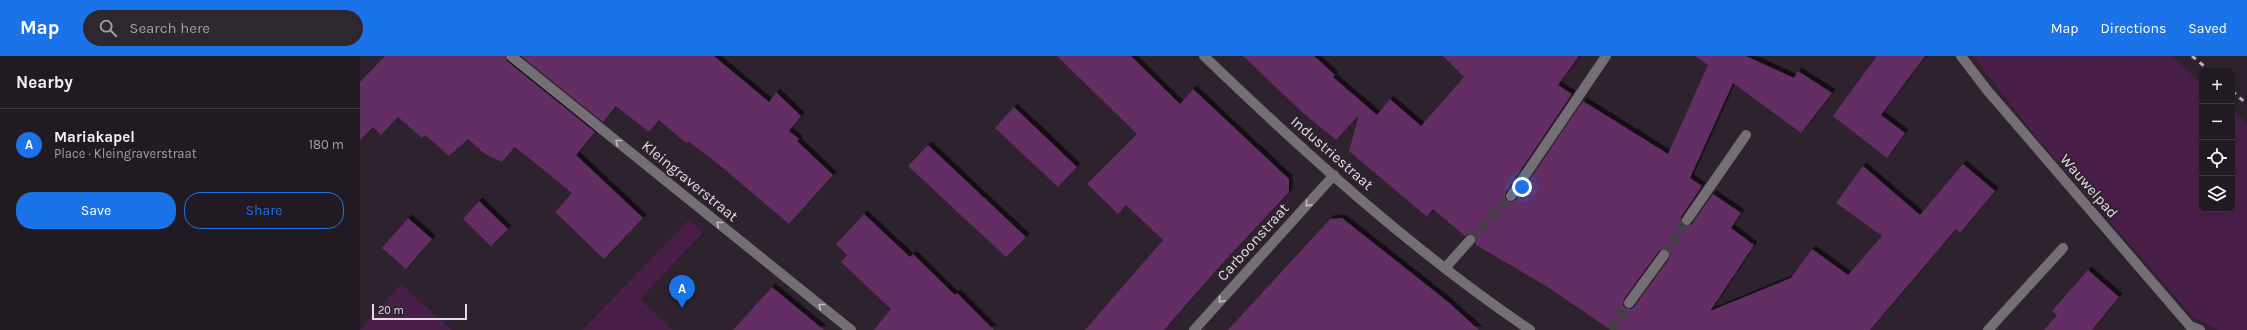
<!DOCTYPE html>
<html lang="en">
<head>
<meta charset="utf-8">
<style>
	body { margin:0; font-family:Karla,sans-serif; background:#2e272f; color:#f1f3f6 }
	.controls { position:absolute; right:12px; top:12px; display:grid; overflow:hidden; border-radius:8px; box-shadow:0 4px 16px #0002 }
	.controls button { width:36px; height:36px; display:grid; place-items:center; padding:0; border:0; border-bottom:1px solid #3f3840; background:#221a22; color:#f1f3f6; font:20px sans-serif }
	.scale { position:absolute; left:12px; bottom:10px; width:95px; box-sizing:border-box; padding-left:4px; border:2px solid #e3dce3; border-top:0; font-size:11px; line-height:14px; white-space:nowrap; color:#e3dce3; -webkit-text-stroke:3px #2d222d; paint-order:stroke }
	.you { position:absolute; left:1162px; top:131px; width:14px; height:14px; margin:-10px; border:3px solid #fff; border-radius:50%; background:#1a73e8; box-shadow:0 0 0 6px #1a73e833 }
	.badge { display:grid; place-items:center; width:26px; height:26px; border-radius:50%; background:#1a73e8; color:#fff; font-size:13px; font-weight:700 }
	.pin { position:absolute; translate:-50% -33px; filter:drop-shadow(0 1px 2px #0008) }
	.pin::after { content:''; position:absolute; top:21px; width:14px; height:12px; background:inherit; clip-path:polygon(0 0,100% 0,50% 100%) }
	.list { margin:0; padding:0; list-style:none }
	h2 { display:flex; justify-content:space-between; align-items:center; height:52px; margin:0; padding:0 16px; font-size:17px }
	h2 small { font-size:13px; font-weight:400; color:#a2a1a5 }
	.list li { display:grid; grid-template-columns:26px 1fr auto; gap:12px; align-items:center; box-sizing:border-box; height:72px; padding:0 16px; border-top:1px solid #3f3840 }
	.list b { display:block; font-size:15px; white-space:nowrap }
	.list p { margin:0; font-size:13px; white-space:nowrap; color:#a2a1a5 }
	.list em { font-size:13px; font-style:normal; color:#a2a1a5 }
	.actions { display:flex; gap:8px; padding:12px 16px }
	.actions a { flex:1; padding:9px 0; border:1px solid #1a73e8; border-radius:16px; text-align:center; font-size:14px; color:#1a73e8 }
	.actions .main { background:#1a73e8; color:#fff }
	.icon { flex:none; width:22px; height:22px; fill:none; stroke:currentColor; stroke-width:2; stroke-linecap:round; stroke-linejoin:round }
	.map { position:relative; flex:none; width:1887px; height:274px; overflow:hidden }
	header { display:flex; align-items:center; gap:24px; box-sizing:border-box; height:56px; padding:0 20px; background:#1a73e8; color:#fff }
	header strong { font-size:19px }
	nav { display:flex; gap:22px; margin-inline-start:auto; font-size:14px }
	.search { width:280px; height:36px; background:#2e272f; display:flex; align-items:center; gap:10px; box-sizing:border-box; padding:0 14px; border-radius:22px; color:#a2a1a5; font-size:15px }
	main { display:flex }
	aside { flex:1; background:#221a22 }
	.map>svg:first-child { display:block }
	.green { fill:#491f49 }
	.building { fill:#622d63; fill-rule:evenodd; filter:url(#shadow) }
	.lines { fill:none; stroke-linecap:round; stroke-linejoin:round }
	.minor-tunnel { stroke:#483e48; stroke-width:10; stroke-dasharray:10 5; stroke-linecap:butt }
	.minor { stroke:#746f74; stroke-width:10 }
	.rail { stroke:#bbb3bb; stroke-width:3; stroke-dasharray:5 5; stroke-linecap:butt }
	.oneway { stroke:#c2bbc2 }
	.labels { text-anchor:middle; stroke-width:4; stroke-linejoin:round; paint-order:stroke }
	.street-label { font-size:15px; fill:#e3dce3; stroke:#2d222d }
</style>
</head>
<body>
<header>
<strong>Map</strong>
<div class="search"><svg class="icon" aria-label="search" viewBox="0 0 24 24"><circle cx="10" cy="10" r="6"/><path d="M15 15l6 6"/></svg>Search here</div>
<nav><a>Map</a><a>Directions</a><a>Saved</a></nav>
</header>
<main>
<aside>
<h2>Nearby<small></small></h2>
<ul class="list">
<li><span class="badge">A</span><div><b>Mariakapel</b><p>Place · Kleingraverstraat</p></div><em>180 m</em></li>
</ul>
<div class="actions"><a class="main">Save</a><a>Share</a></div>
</aside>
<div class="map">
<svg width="1887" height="274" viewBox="0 0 1887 274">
	<defs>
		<filter id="shadow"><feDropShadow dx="3.5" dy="-3.5" stdDeviation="0" flood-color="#0009"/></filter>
	</defs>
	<rect width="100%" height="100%" fill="#2d222d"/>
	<path class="green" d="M 1613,0 L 1811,0 L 1842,27 L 1842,153 L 1872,153 L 1872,54 L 1887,67 L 1887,274 L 1858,274 L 1833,261 L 1677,82 Z
		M 329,164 L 343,176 L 280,243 L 313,274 L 222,274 Z
		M 41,228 L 92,274 L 0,274 Z"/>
	<path class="building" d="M 25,0 L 145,0 L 147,5 L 235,76 L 216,99 L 283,162 L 244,203 L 195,156 L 212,137 L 155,91 L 142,106 L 125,98 L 108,83 L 89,100 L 65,79 L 62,82 L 38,61 L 21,79 L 13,71 L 0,84 L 0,26 Z
		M 161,0 L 354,0 L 409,46 L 416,36 L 441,60 L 429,75 L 439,83 L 437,85 L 473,119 L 429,168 L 357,107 L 329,86 L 326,87 L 299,64 L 289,76 L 256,50 L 243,66 Z
		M 697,0 L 771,0 L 820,48 L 833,33 L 929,123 L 929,136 L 859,211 L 804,274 L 725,274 L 803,184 L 766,149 L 758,158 L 727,128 L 777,78 Z
		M 883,0 L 954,0 L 975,19 L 973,21 L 1017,59 L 1030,43 L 1061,70 L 1104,21 L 1083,0 L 1219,0 L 1198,29 L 1212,38 L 1146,136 L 1145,143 L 1151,146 L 1156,144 L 1223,45 L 1308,98 L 1348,9 L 1335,0 L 1386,0 L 1434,22 L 1438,15 L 1472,37 L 1441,77 L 1373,27 L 1330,122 L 1342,130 L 1321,161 L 1323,169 L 1327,170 L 1332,168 L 1353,138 L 1381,157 L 1371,172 L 1394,189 L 1350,255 L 1431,222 L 1452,193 L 1488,219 L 1522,180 L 1476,147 L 1503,110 L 1560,159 L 1603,108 L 1635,135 L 1600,177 L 1596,173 L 1510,274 L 1251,274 L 1186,230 L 1116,189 L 1114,179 L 1108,178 L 1105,180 L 1073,153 L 1067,161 L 989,95 L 999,59 L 976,84 L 942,56 ZM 1304,193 L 1310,196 L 1309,203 L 1274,251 L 1271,253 L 1266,252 L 1263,249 L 1264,243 L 1299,195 Z
		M 1517,0 L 1565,0 L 1521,59 L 1545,77 L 1527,102 L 1473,60 Z
		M 654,51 L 717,111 L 698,131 L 635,72 Z
		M 568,89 L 666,181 L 646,201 L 548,110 Z
		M 119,145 L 148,173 L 131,190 L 103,163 Z
		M 504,158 L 550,201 L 553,198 L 595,239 L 597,237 L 634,274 L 514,274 L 531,253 L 481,206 L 487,199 L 476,188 Z
		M 48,162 L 72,183 L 46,213 L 22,192 Z
		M 982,162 L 1087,245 L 1119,274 L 868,274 L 970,163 Z
		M 1728,214 L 1759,241 L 1732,274 L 1684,274 L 1697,259 L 1692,255 Z
		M 412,231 L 464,274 L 373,274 Z"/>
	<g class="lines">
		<path class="minor-tunnel" d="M 1110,184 L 1151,140
			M 1304,199 L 1327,164
			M 1251,274 L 1269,247"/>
		<path class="minor" d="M 151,0 L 491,274
			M 844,0 C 946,98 1053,195 1170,274
			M 1601,0 L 1627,34 L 1830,270 L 1840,274
			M 1151,140 L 1246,0
			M 1327,164 L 1386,79
			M 1085,212 L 1110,184
			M 1269,247 L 1304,199
			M 834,274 L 974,119
			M 1628,274 L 1703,192"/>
		<path class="rail" d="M 1832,0 L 1850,15
			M 1872,35 L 1887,48"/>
	</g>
	<defs><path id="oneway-chevron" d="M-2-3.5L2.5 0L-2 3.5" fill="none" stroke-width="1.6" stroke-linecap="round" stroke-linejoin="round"/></defs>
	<g class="oneway">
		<use href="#oneway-chevron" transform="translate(258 86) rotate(-141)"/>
		<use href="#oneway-chevron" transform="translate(948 148) rotate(132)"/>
		<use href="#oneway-chevron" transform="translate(359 168) rotate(-141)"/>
		<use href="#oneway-chevron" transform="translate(861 244) rotate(132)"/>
		<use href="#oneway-chevron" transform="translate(461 250) rotate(-141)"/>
	</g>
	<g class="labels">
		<g class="street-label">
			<text transform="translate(972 97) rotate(41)" y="5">Industriestraat</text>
			<text transform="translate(330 125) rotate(39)" y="5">Kleingraverstraat</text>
			<text transform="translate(1729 130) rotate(49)" y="5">Wauwelpad</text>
			<text transform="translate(893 186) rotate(-48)" y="5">Carboonstraat</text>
		</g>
	</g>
</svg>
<div class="controls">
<button>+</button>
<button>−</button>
<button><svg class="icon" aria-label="locate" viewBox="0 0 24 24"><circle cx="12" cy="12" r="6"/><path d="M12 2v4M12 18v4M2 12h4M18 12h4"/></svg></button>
<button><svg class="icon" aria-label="layers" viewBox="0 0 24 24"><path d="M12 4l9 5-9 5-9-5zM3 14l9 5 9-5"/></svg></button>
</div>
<div class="scale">20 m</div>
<div class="you"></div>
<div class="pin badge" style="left:322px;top:252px">A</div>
</div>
</main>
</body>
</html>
